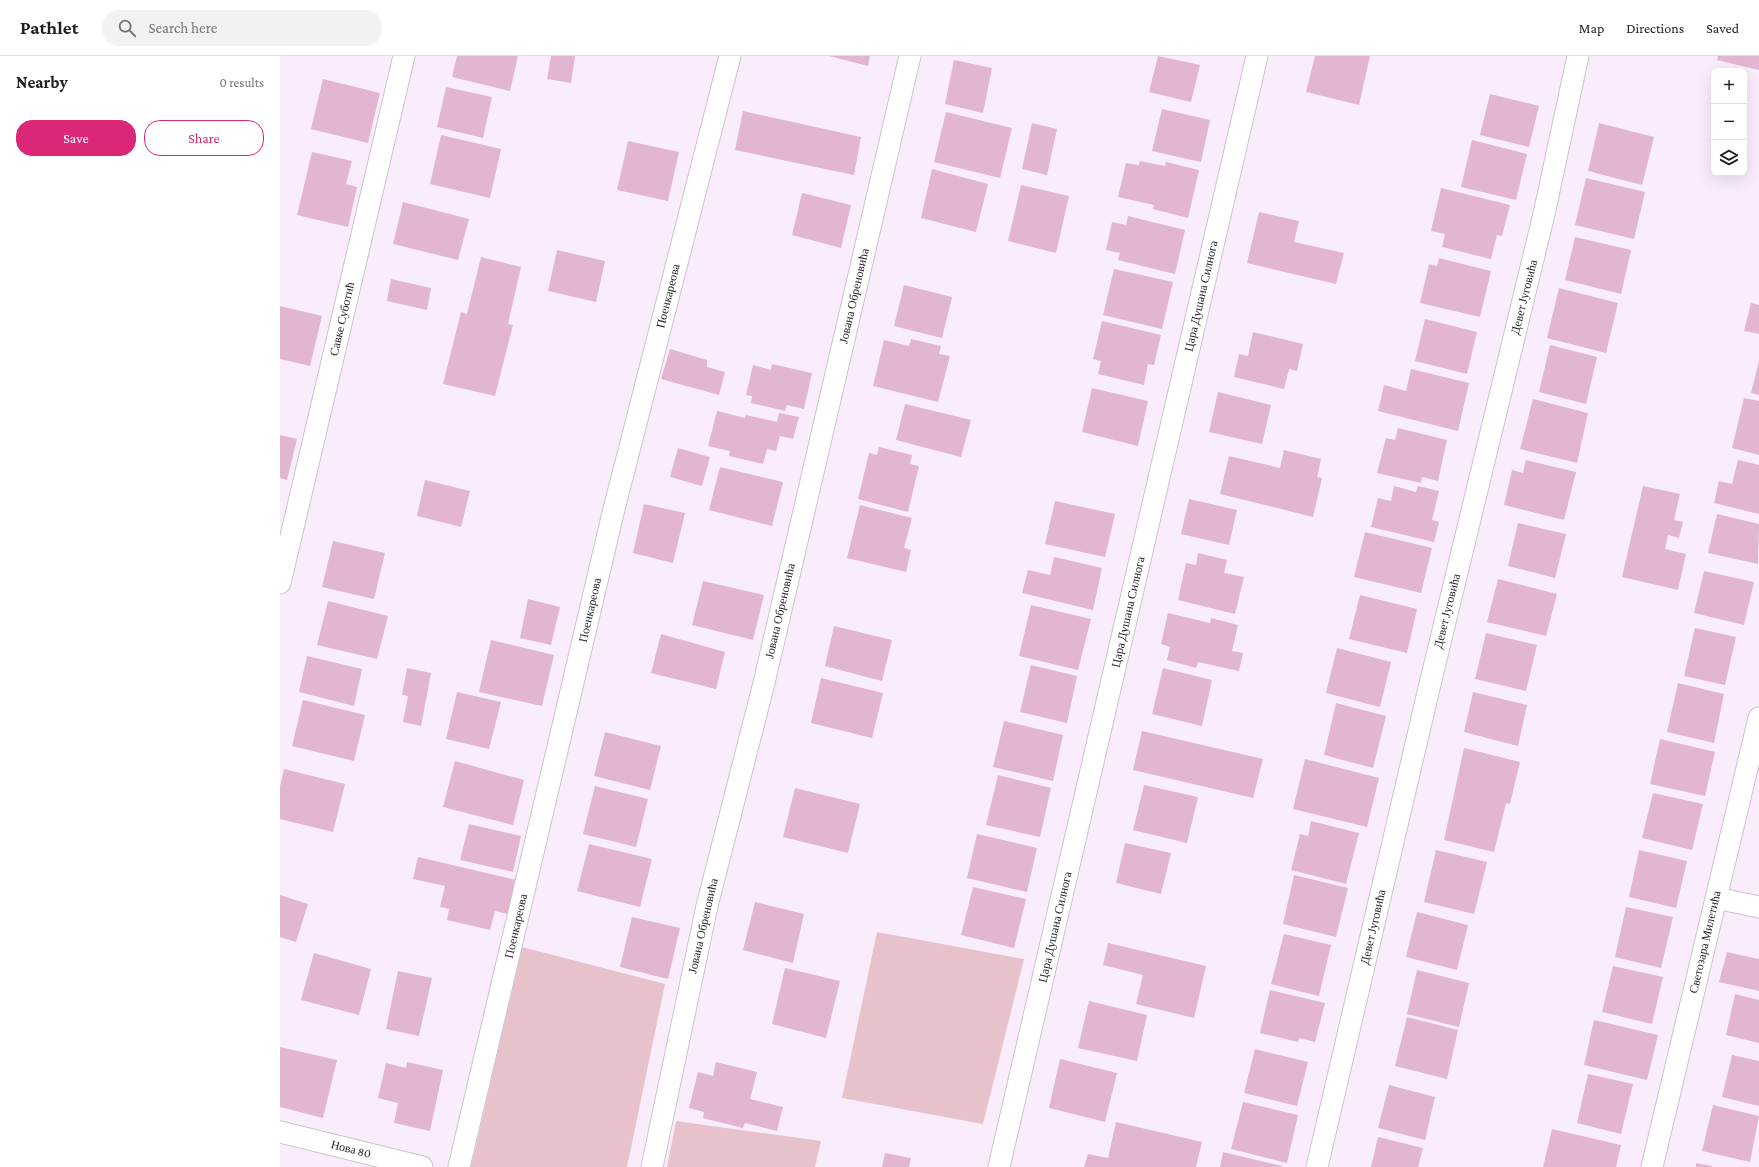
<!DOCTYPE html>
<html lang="en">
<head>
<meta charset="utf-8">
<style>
	body { margin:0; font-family:"Crimson Pro",serif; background:#f2f2f2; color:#202124 }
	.controls { position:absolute; right:12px; top:12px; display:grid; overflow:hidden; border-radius:8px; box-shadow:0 4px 16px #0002 }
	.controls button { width:36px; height:36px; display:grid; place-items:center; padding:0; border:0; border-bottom:1px solid #e0e0e0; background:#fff; color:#202124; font:20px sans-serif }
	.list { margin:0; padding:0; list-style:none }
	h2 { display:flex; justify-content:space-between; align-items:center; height:52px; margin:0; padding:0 16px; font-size:17px }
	h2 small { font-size:13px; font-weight:400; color:#757577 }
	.actions { display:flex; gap:8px; padding:12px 16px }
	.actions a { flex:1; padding:9px 0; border:1px solid #db2777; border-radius:16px; text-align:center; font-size:14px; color:#db2777 }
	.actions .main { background:#db2777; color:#fff }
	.icon { flex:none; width:22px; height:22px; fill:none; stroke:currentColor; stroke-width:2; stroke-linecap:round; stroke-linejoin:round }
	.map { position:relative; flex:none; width:1479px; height:1111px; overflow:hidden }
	header { display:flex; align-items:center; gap:24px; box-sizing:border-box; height:56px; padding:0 20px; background:#fff; border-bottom:1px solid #e0e0e0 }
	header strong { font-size:19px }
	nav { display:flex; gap:22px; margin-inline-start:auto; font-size:14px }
	.search { width:280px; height:36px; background:#f2f2f2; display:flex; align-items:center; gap:10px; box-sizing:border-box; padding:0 14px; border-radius:16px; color:#757577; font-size:15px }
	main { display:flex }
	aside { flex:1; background:#fff }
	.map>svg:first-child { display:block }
	.green { fill:#e8c2cb }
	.building { fill:#e2b6d1 }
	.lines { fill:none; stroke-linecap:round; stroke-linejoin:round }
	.street-casing { stroke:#cec2d0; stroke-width:23 }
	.street { stroke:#fff; stroke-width:21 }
	.labels { text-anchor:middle; stroke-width:4; stroke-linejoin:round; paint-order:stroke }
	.street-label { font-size:12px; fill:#262227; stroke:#fff }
</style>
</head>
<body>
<header>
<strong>Pathlet</strong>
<div class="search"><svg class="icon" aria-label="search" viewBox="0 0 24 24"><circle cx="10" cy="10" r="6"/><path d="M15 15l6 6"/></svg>Search here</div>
<nav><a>Map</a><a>Directions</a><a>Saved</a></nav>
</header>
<main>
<aside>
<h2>Nearby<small>0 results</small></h2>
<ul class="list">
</ul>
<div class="actions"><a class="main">Save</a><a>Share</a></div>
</aside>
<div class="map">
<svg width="1479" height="1111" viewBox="0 0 1479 1111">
	<rect width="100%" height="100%" fill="#f9edfc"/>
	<path class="green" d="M 597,876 L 744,903 L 703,1068 L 562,1042 Z
		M 242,891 L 385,928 L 347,1111 L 191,1111 Z
		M 396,1065 L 541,1085 L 535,1111 L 387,1111 Z"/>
	<path class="building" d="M 177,0 L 238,0 L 230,35 L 172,21 Z
		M 271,0 L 295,0 L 291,27 L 267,23 Z
		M 549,0 L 590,0 L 588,10 Z
		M 878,0 L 920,9 L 911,46 L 869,36 Z
		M 1035,0 L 1090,0 L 1079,49 L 1026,36 Z
		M 1438,0 L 1479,0 L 1479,14 L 1437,4 Z
		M 674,4 L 712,12 L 703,57 L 665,48 Z
		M 43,23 L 100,37 L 88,87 L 31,73 Z
		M 166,31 L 212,41 L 203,82 L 157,71 Z
		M 1210,38 L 1259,50 L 1249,91 L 1200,79 Z
		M 882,53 L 930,64 L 921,106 L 872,95 Z
		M 463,55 L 581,81 L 574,119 L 455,94 Z
		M 666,56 L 732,72 L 720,122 L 654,106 Z
		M 752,67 L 777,73 L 767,119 L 742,113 Z
		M 1319,67 L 1374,81 L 1362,129 L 1308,115 Z
		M 161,79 L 221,93 L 210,142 L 150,128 Z
		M 1192,84 L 1247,98 L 1236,144 L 1181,131 Z
		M 348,85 L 399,96 L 388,145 L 337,134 Z
		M 32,96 L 72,105 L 66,128 L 77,131 L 68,171 L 17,159 Z
		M 860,105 L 885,110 L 886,106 L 919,114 L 908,162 L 873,153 L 874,149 L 838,141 L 846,107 L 859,109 Z
		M 652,113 L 708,128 L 696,176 L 641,162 Z
		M 1306,122 L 1365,136 L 1354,183 L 1295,169 Z
		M 741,129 L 789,140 L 776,197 L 728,185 Z
		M 1161,132 L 1230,149 L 1222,180 L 1217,179 L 1211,203 L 1162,191 L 1165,178 L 1151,175 Z
		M 522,137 L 571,149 L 561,192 L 512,179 Z
		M 123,146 L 189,163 L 178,204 L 113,188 Z
		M 979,156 L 1019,165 L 1014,186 L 1064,197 L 1056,228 L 967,207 Z
		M 848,160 L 905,174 L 895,218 L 838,204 L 840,197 L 826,194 L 832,166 L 846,169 Z
		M 1295,181 L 1351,194 L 1341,238 L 1285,224 Z
		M 277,194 L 325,205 L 316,246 L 268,235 Z
		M 201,201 L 241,211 L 228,268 L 233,269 L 215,340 L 163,328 L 181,256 L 187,258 Z
		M 1159,202 L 1211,215 L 1200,261 L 1140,247 L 1149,208 L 1157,210 Z
		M 834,213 L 893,226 L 882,273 L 823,259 Z
		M 111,223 L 151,232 L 147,254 L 107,245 Z
		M 624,229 L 672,241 L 662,282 L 614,270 Z
		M 1279,232 L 1338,247 L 1326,297 L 1267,282 Z
		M 1471,247 L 1479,249 L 1479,278 L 1464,275 Z
		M 0,250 L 42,260 L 30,310 L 0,303 Z
		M 1145,263 L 1197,276 L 1187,318 L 1135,305 Z
		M 822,265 L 881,279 L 874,309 L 868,308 L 864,329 L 818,318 L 821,305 L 813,303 Z
		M 973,276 L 1023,288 L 1017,315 L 1009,313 L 1004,333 L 954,321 L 959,298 L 968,300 Z
		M 631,283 L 661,290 L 659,298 L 670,300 L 658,346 L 593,330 L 604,284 L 629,290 Z
		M 1270,289 L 1317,301 L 1306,348 L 1259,336 Z
		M 390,293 L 427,304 L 427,311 L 445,316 L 439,339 L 381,323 Z
		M 1479,305 L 1479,339 L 1471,337 Z
		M 492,308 L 532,317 L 524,353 L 507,349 L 505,355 L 471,347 L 472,340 L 466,339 L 473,309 L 491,314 Z
		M 1131,313 L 1189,327 L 1178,375 L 1098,355 L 1104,329 L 1126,335 Z
		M 812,332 L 868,345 L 858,390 L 802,376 Z
		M 938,336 L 991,349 L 982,388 L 929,376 Z
		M 1464,342 L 1479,345 L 1479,399 L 1452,392 Z
		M 1253,343 L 1308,357 L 1297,407 L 1240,393 Z
		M 625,348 L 691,364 L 681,401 L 616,384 Z
		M 437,355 L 465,362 L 466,359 L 497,366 L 499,357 L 519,361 L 513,383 L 500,380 L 496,395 L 487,393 L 483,408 L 449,400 L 450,395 L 428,390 Z
		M 1118,372 L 1167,384 L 1158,425 L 1142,421 L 1141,427 L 1097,417 L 1106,382 L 1115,384 Z
		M 0,379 L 17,383 L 7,424 L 0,422 Z
		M 599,391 L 632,399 L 630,408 L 639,410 L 628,456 L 578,443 L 589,397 L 597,399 Z
		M 398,392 L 430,401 L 422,430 L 390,421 Z
		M 1004,394 L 1041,403 L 1037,421 L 1042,422 L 1033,461 L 940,438 L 949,400 L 1000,412 Z
		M 1246,404 L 1296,416 L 1284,464 L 1224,449 L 1232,414 L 1243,417 Z
		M 1458,404 L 1479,409 L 1479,458 L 1434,447 L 1439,425 L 1452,428 Z
		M 440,411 L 503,426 L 492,470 L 429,454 Z
		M 145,424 L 190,435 L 181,471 L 137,460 Z
		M 1114,430 L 1136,436 L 1138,430 L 1159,435 L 1152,464 L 1159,466 L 1154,486 L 1091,471 L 1098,442 L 1111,445 Z
		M 1363,430 L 1400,438 L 1394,464 L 1403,466 L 1399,482 L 1388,479 L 1385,493 L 1406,498 L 1398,534 L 1342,521 Z
		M 909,443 L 957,454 L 949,489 L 901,478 Z
		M 775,445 L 835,458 L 825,501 L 765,488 Z
		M 364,448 L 405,457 L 393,507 L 353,497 Z
		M 580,449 L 632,462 L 624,492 L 631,494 L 626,516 L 567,502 Z
		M 1437,458 L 1479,468 L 1478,508 L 1428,497 Z
		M 1238,467 L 1286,478 L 1275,522 L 1228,510 Z
		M 1085,476 L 1152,492 L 1141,537 L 1074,521 Z
		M 53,485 L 105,497 L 94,543 L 42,531 Z
		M 918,497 L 947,504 L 944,517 L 964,521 L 955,558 L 898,544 L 906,507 L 916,509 Z
		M 774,501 L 822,512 L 813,554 L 742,537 L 748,514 L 770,519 Z
		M 1424,515 L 1474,526 L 1464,569 L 1414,557 Z
		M 1218,523 L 1277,538 L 1266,580 L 1207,566 Z
		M 423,525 L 484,539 L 473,584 L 412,569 Z
		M 1080,539 L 1137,553 L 1127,597 L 1069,583 Z
		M 248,543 L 280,551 L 271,589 L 240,582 Z
		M 48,545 L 108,560 L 97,603 L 37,589 Z
		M 751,549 L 811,563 L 798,614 L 739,600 Z
		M 888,557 L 930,567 L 931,562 L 958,569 L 952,595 L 963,597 L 959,615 L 918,606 L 916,612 L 887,604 L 890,591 L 881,588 Z
		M 554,570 L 612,584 L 602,625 L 545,610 Z
		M 1415,572 L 1456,581 L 1445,629 L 1404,620 Z
		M 1206,577 L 1257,589 L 1246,635 L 1195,623 Z
		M 381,578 L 445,596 L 436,633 L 371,617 Z
		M 211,584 L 274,599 L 262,650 L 199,636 Z
		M 1057,592 L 1111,606 L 1100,651 L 1046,637 Z
		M 27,600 L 82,613 L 74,650 L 19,636 Z
		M 751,609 L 797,620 L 787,667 L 740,656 Z
		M 127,612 L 151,617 L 141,670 L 123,666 L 128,640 L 122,639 Z
		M 883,612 L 932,624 L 922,670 L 872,658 Z
		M 541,622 L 603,637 L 592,682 L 531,667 Z
		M 1398,627 L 1444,638 L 1434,687 L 1387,676 Z
		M 177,636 L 221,646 L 209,693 L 166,683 Z
		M 1193,636 L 1247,649 L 1238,690 L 1184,676 Z
		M 23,644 L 85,659 L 74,705 L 12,690 Z
		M 1056,647 L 1106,660 L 1093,712 L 1044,699 Z
		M 724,665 L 783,679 L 773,725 L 713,711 Z
		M 862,675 L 983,703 L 973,742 L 853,714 Z
		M 325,676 L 381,690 L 370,734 L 314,720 Z
		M 1380,683 L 1435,696 L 1425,740 L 1370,728 Z
		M 1184,692 L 1240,706 L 1230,748 L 1226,747 L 1214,796 L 1164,784 Z
		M 1025,703 L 1099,722 L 1087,771 L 1013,753 Z
		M 175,705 L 244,724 L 233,769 L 163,751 Z
		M 4,713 L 65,728 L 53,776 L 0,763 L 0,730 Z
		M 718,719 L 771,732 L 760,781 L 706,769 Z
		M 864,729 L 918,741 L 907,787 L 853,774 Z
		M 315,730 L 368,743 L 356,791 L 303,778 Z
		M 515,732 L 580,748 L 568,797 L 503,781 Z
		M 1373,737 L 1423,748 L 1412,794 L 1362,782 Z
		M 1031,765 L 1079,777 L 1066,828 L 1011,814 L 1020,778 L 1028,780 Z
		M 189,768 L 241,780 L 233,816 L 180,804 Z
		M 697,778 L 757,792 L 747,836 L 687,822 Z
		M 845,787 L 891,797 L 881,838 L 836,827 Z
		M 309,788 L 372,803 L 360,851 L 297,835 Z
		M 1156,794 L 1207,806 L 1194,858 L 1144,846 Z
		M 1359,794 L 1407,805 L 1396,852 L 1349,841 Z
		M 138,801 L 236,824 L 228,858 L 215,855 L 210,874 L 167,864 L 169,853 L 160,851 L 165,830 L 133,823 Z
		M 1014,819 L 1068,832 L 1056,881 L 1003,868 Z
		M 693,831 L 746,843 L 734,892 L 681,879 Z
		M 0,839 L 28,848 L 16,886 L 0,881 Z
		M 475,846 L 524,858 L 513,907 L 463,894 Z
		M 1346,851 L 1393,861 L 1381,912 L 1335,901 Z
		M 1137,856 L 1188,869 L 1177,914 L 1126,901 Z
		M 352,861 L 400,872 L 388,923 L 340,911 Z
		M 1004,878 L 1051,889 L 1039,940 L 991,928 Z
		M 828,887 L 926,910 L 914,962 L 856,948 L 863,919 L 823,909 Z
		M 1447,896 L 1478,903 L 1479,900 L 1479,935 L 1439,926 Z
		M 34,897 L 91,913 L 79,959 L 21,944 Z
		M 1333,910 L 1383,921 L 1372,968 L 1322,956 Z
		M 505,912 L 560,925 L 546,982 L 492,968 Z
		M 1137,914 L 1189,927 L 1179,971 L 1127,958 Z
		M 118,915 L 152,922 L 139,980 L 106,973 Z
		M 990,934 L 1045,947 L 1035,986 L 1019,982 L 1018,986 L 980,977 Z
		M 1455,938 L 1479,944 L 1479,987 L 1446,979 Z
		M 809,945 L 867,959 L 857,1005 L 798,992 Z
		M 1127,961 L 1178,974 L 1167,1023 L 1115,1010 Z
		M 1314,964 L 1378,979 L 1367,1024 L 1304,1009 Z
		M 0,991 L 57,1004 L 43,1062 L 0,1051 Z
		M 975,993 L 1028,1006 L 1017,1050 L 964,1037 Z
		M 1452,999 L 1479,1005 L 1479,1050 L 1442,1041 Z
		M 780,1003 L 837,1017 L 825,1066 L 769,1052 Z
		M 127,1006 L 163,1014 L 150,1075 L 114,1067 L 118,1047 L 98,1042 L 106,1007 L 126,1012 Z
		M 436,1006 L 477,1016 L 470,1043 L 503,1051 L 497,1075 L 465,1067 L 463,1072 L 423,1062 L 424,1056 L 409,1052 L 418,1016 L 433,1020 Z
		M 1308,1018 L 1353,1028 L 1341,1078 L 1297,1067 Z
		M 1109,1029 L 1155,1041 L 1145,1084 L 1098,1072 Z
		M 963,1046 L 1018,1059 L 1007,1107 L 951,1093 Z
		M 1433,1049 L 1479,1060 L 1470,1106 L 1422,1095 Z
		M 836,1066 L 922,1086 L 916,1111 L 804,1111 L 808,1098 L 828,1102 Z
		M 1272,1073 L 1341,1089 L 1336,1111 L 1263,1111 Z
		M 1098,1081 L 1143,1092 L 1138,1111 L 1091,1111 Z
		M 943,1096 L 1002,1110 L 1002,1111 L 940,1111 Z
		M 605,1097 L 631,1102 L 629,1111 L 602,1111 Z
		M 1416,1107 L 1432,1110 L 1432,1111 L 1416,1111 Z"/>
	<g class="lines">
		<defs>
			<path id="street" d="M 0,527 L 124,0
				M 1436,842 L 1479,851
				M 0,1076 L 142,1111
				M 179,1111 L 333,457 L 450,0
				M 372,1111 L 427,850 L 484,627 L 630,0
				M 719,1111 L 977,0
				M 1037,1111 L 1150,628 L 1264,158 L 1298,0
				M 1372,1111 L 1479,662"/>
		</defs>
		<use href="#street" class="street-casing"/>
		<use href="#street" class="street"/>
	</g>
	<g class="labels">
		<g class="street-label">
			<text transform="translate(388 240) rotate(-76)" y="4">Поенкареова</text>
			<text transform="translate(574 240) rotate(-77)" y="4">Јована Обреновића</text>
			<text transform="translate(921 240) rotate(-77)" y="4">Цара Душана Силнога</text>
			<text transform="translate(1244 241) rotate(-76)" y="4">Девет Југовића</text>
			<text transform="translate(62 263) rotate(-77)" y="4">Савке Суботић</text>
			<text transform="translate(310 554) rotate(-77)" y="4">Поенкареова</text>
			<text transform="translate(500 555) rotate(-77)" y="4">Јована Обреновића</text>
			<text transform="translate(1167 555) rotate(-76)" y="4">Девет Југовића</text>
			<text transform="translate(848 556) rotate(-77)" y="4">Цара Душана Силнога</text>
			<text transform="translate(236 870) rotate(-77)" y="4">Поенкареова</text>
			<text transform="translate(423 870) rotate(-77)" y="4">Јована Обреновића</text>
			<text transform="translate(775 871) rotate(-77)" y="4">Цара Душана Силнога</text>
			<text transform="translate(1093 871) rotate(-77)" y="4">Девет Југовића</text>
			<text transform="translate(1425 886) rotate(-77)" y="4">Светозара Милетића</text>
			<text transform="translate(71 1093) rotate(14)" y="4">Нова 80</text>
		</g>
	</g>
</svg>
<div class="controls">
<button>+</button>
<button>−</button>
<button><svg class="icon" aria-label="layers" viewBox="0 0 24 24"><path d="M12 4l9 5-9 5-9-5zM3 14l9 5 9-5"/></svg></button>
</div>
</div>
</main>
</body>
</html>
